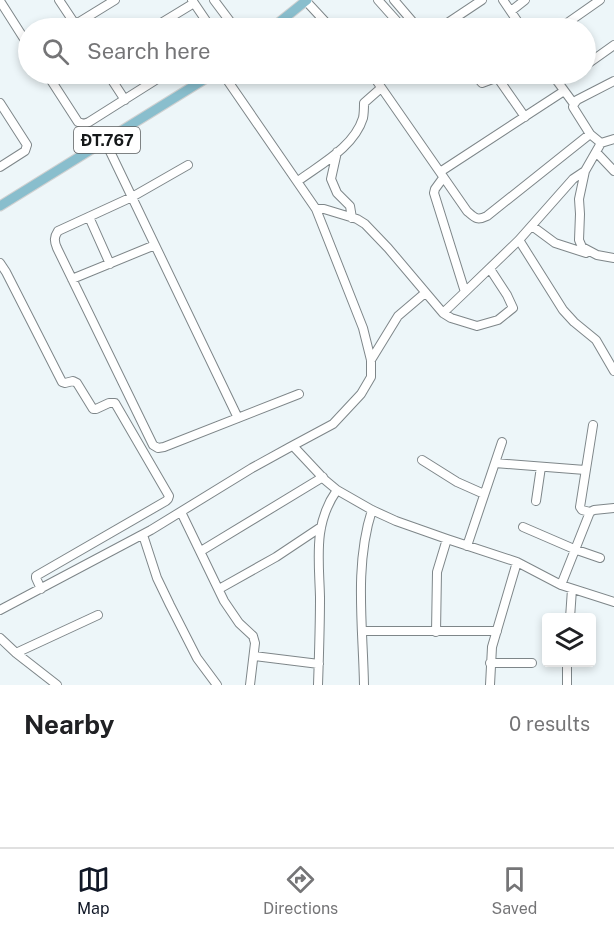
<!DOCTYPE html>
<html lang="en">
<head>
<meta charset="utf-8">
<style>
	body { margin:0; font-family:"Public Sans",sans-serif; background:#f2f2f2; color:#202124 }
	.controls { position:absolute; right:18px; bottom:18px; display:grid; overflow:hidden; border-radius:6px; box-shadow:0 3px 9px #0003 }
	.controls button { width:54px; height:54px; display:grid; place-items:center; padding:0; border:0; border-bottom:2px solid #e0e0e0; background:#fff; color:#202124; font:30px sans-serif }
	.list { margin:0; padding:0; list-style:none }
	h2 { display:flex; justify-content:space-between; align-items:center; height:78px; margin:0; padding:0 24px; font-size:26px }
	h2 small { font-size:20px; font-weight:400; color:#757577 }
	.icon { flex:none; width:33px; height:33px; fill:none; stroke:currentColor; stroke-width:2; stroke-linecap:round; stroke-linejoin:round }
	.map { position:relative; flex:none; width:614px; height:685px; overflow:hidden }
	.search { position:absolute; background:#fff; box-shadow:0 3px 9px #0003; left:18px; right:18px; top:18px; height:66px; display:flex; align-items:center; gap:15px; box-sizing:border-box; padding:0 21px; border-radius:33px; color:#757577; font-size:22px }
	.sheet { height:162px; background:#fff }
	nav { display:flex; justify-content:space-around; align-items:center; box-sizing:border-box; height:84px; border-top:2px solid #e0e0e0; background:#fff; font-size:16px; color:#757577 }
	nav a { display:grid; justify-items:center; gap:3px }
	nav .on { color:#111827 }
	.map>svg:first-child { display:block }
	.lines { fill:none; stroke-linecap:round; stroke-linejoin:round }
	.minor-casing { stroke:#7e8689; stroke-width:10 }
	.major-casing { stroke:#d0d1d1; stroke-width:11 }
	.minor { stroke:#fff; stroke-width:8 }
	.major { stroke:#89becd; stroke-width:9 }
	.labels { text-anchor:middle; stroke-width:6; stroke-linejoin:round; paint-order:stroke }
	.shield { fill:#fff; stroke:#5b5d5e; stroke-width:1.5 }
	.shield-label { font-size:16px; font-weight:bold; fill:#151819 }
</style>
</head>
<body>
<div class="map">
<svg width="614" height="685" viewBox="0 0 614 685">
	<rect width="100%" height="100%" fill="#edf6f9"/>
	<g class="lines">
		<defs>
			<path id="minor" d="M 59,0 L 75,24
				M 192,0 L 211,28
				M 214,0 L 235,28
				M 378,0 L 403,28
				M 394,0 L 418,28
				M 503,0 L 522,28
				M 0,1 L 28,45
				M 306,1 L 331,28
				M 511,11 L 525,0
				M 457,17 L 465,28
				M 76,24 L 115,0
				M 153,28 L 194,3
				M 440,28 L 482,0
				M 560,28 L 600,0
				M 586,65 L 614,45
				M 47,74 L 78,122 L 84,124 L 89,122 L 165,74
				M 108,74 L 125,100
				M 223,74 L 316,209 L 363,328 L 371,360 L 371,377 L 361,394 L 333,424 L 292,446
				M 380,74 L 375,78 L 376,80 L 467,211 C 475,218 477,221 487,216 L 590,134
				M 474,74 L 482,83 L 498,77
				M 495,74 L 525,117
				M 552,74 L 574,104 L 573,107 L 590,134 L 601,143 L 614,139
				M 557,81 L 570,74
				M 0,103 L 27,145 L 25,151 L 0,167
				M 574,104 L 577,100 L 614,81
				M 105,141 L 238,418
				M 601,143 L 585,171 L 579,199 L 580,214 L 579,240 L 582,247 L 597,255 L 614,258
				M 337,152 L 331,179 L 337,193 L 350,206 L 352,218
				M 596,152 L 614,171
				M 188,165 L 132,197 L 58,231 C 54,237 54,241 57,248 L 153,445 L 158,448 L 164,447 L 299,394
				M 440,172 L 564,91
				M 298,181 C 321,164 354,147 363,118 C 364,113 364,108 364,103 L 381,88
				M 316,209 L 324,209 L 357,219 L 365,224 L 388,248 L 443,313 L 451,318 L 477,326 L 498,320 L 513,308 L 507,295 L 490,269
				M 89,217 L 110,264
				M 532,226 L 555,243 L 586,253
				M 519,240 L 563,310 L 574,322 L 596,340 L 614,371
				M 0,263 L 6,272 L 62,382 L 65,383 L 73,381 L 77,383 L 93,409 L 96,409 L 109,403 L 115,403 L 169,496 L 168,499 L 166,501 L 36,576 L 36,578 L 41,589
				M 72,279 L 155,245
				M 465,292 L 519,240 L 573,179 L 585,171
				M 443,313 L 465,292 L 434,193 L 435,189 L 443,178
				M 371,360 L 398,316 L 425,293
				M 593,425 L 580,507 L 582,510 L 590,512 L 594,510 L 614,508
				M 422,460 L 457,482 L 484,494
				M 495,463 L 585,470
				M 536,501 L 541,467
				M 181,512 L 224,601 L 239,623 L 253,636 L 255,643 L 250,685
				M 523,527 L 574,549 L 600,558
				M 143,535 L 157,578 L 170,605 L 197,658 L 217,685
				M 467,546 L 502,442
				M 201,551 L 323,477
				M 561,585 L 590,512
				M 219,589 L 276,557 L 321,527
				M 0,610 L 151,530 L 252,468 L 292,446 L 295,448 L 325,480 L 337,490 L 372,510 L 396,521 L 447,539 L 517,562 L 561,585 L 614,602
				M 570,618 L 572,589
				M 362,631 L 497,631
				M 436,632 L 437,572 L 447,539
				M 0,638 L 16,653 L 57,685
				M 16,653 L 98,615
				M 254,656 L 319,664
				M 490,663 L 532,663
				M 318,685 C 319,656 320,626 320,597 C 319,558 313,524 337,490
				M 364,685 C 363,626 354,566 372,510
				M 490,685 L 492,647 L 517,562
				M 567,685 L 567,662"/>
			<path id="major" d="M 272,28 L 307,0
				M 0,206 L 213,74"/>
		</defs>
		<use href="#minor" class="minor-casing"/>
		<use href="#major" class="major-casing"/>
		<use href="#minor" class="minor"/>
		<use href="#major" class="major"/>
	</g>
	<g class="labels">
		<rect class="shield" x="74" y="127" width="66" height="26" rx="4.5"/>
		<g class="shield-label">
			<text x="107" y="146">ĐT.767</text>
		</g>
	</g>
</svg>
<div class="controls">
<button><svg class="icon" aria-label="layers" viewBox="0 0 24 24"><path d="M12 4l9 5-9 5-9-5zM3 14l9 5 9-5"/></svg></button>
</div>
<div class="search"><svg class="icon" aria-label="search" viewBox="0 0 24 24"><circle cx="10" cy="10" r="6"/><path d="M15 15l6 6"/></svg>Search here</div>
</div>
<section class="sheet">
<h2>Nearby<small>0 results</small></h2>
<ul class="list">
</ul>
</section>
<nav>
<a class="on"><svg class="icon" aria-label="map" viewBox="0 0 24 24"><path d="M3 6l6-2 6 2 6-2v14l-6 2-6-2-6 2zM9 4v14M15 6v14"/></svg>Map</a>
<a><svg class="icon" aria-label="directions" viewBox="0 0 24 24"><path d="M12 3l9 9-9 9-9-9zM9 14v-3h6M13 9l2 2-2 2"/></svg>Directions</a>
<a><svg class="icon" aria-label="saved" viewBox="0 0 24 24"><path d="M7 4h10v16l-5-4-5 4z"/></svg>Saved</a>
</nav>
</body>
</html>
